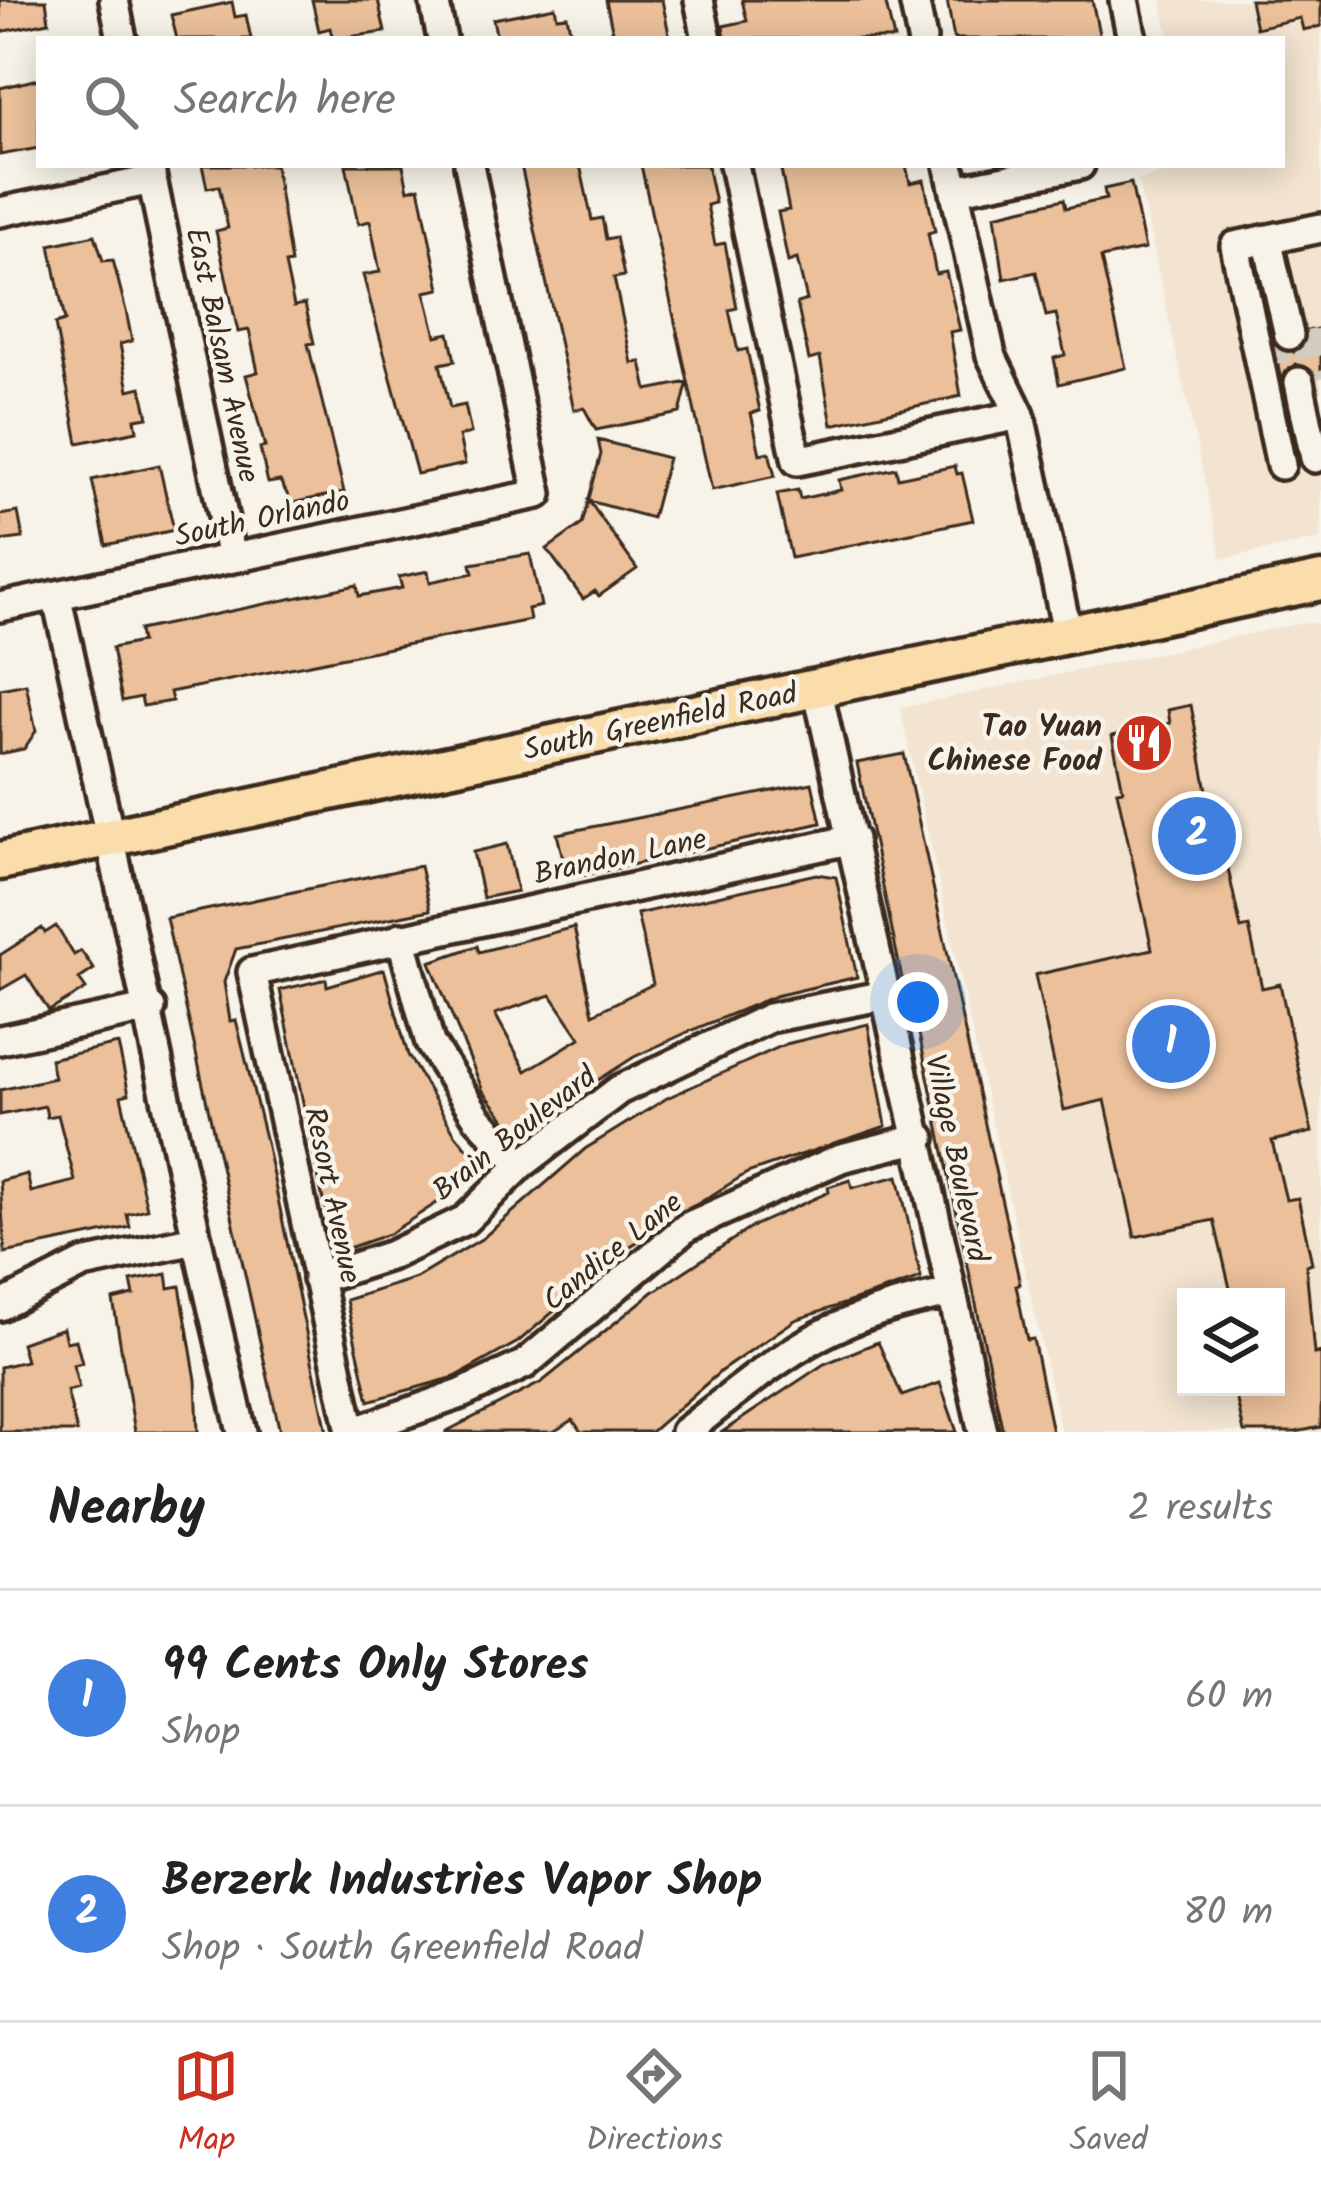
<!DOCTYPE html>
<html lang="en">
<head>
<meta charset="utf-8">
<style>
	body { margin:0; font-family:Kalam,sans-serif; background:#f6f6f6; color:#222 }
	.controls { position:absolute; right:36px; bottom:36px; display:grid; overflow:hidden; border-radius:0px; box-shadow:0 6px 30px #0003 }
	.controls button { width:108px; height:108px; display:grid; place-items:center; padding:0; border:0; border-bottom:3px solid #e0e0e0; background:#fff; color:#222; font:60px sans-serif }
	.you { position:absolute; left:918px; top:1002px; width:42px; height:42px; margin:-30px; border:9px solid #fff; border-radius:50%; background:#1a73e8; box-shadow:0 0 0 18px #1a73e833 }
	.badge { display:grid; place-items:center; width:78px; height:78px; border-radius:50%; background:#c8321e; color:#fff; font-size:39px; font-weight:700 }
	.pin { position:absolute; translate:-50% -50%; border:6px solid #fff; box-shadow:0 3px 12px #0006 }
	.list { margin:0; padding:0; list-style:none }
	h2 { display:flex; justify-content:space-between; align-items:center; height:156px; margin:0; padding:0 48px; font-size:51px }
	h2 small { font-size:39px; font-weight:400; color:#767676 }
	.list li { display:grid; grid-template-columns:78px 1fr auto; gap:36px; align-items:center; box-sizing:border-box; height:216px; padding:0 48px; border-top:3px solid #e0e0e0 }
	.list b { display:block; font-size:45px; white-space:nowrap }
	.list p { margin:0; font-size:39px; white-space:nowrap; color:#767676 }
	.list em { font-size:39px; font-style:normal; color:#767676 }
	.icon { flex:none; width:66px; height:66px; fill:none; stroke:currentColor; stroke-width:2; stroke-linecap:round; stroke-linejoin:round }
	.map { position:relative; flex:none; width:1321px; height:1432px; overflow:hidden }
	.search { position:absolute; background:#fff; box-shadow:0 6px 30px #0003; left:36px; right:36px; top:36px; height:132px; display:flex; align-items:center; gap:30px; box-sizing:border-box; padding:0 42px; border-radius:0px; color:#767676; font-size:45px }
	.sheet { height:588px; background:#fff }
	nav { display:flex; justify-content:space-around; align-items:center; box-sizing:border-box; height:168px; border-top:3px solid #e0e0e0; background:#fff; font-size:33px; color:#767676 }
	nav a { display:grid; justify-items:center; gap:6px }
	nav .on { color:#c8321e }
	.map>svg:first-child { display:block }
	.built { fill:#f3e4d1; fill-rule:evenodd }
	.building { fill:#ebc09b; stroke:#3b2a1e; stroke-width:3; fill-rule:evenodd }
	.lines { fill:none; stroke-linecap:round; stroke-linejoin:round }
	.minor-tunnel { stroke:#d1cbc0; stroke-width:27; stroke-dasharray:27 14; stroke-linecap:butt }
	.minor-casing { stroke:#3b2a1e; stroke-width:36 }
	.major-casing { stroke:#3b2a1e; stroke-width:45 }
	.minor { stroke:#f7f3e8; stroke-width:27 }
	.major { stroke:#faddab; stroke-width:36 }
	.labels { text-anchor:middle; stroke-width:9; stroke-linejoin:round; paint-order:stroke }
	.street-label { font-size:30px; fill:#3b2a1e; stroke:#f7f3e8 }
	.poi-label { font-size:30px; font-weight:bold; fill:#3b2a1e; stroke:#f7f3e8; text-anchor:end }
</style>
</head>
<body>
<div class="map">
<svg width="1321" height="1432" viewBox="0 0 1321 1432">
	<rect width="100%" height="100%" fill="#f7f3e8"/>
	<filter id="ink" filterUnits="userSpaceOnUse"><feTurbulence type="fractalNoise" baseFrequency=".00833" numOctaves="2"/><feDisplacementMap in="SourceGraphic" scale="24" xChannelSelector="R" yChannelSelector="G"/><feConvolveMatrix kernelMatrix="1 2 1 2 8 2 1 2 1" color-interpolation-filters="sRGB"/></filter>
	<g filter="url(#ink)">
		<path class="built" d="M 1161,0 L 1321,0 L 1321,539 L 1222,559 L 1138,180 L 1198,165 L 1282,165 L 1282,39 L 1170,39 Z
			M 1305,622 L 1321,625 L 1321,1432 L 1061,1432 L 900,708 ZM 1186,1297 L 1276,1297 L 1276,1387 L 1186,1387 Z"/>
		<path class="building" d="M 0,0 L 46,0 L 49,22 L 0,32 Z
			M 312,0 L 378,0 L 385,32 L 333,39 L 330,28 L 319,31 Z
			M 606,0 L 662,0 L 670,39 L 614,39 Z
			M 742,0 L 885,0 L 894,39 L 725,39 L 723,26 L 747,21 Z
			M 947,0 L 1092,0 L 1100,39 L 954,39 Z
			M 1250,0 L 1321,0 L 1321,26 L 1303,30 L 1300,18 L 1256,28 Z
			M 232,2 L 235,17 L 246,15 L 251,39 L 177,39 L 171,15 Z
			M 555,7 L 557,17 L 567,16 L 572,39 L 497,39 L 493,19 Z
			M 39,79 L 39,148 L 0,155 L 0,88 Z
			M 202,165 L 275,165 L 291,263 L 285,264 L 294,306 L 305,304 L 314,343 L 308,344 L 344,492 L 292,503 L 280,481 L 268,483 L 260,448 L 265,447 L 246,375 L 258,372 L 249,330 L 238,332 L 216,231 L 228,228 L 219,186 L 207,188 Z
			M 346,165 L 403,165 L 408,190 L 419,187 L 440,289 L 425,292 L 436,336 L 449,333 L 455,361 L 440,364 L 450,408 L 465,405 L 471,433 L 459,436 L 465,464 L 417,474 L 363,275 L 380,272 L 370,221 L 358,224 Z
			M 521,165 L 580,165 L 592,220 L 602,218 L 606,239 L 616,237 L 624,276 L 614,278 L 632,363 L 641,362 L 647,390 L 688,382 L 641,165 L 707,165 L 715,203 L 707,205 L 715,245 L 725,243 L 737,308 L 729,310 L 738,351 L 747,349 L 760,411 L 751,413 L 760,454 L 769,452 L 775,476 L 712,490 L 688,381 L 680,413 L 596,430 L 584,408 L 574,410 Z
			M 780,165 L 906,165 L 910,183 L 924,180 L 935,231 L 928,233 L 936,274 L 946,272 L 960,330 L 950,332 L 961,396 L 832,425 L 820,357 L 809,360 L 797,303 L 807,300 L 797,259 L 788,262 L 778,212 L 789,210 Z
			M 1131,183 L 1145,249 L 1101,258 L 1126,368 L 1059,384 L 1054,358 L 1065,355 L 1056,314 L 1046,316 L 1036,272 L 1004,279 L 995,215 L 1064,199 L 1066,208 L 1106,199 L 1104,189 Z
			M 95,235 L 103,261 L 113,260 L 126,311 L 132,341 L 120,344 L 129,390 L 141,387 L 148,417 L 135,419 L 137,431 L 78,443 L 55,324 L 65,321 L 50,245 Z
			M 1321,328 L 1321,375 L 1296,364 L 1282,380 L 1274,344 L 1294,352 L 1306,341 L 1307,331 Z
			M 598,440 L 668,458 L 652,518 L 589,501 L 637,569 L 599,596 L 595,591 L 583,599 L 547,549 L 582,524 L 601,454 Z
			M 159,465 L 174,530 L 106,545 L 92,480 Z
			M 955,466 L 957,474 L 962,473 L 973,520 L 791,558 L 777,494 L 798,490 L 800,499 L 841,490 L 839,480 L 896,468 L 898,478 Z
			M 18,512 L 23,538 L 0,541 L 0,515 Z
			M 530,554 L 541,606 L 528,609 L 530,620 L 170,692 L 172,701 L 143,706 L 141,697 L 122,701 L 112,648 L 141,642 L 139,630 L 357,585 L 359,596 L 402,588 L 399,577 L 428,571 L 430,582 L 473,573 L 471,564 Z
			M 26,684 L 36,731 L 24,749 L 0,754 L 0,689 Z
			M 1191,705 L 1221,865 L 1227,864 L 1241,929 L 1249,927 L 1262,988 L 1280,984 L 1312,1132 L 1272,1141 L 1286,1200 L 1298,1198 L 1312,1263 L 1306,1265 L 1314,1354 L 1321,1352 L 1321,1427 L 1296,1432 L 1244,1432 L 1234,1387 L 1276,1387 L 1276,1297 L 1232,1297 L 1214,1220 L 1135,1237 L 1105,1100 L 1064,1110 L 1035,975 L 1152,949 L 1117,791 L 1123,790 L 1112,736 L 1170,723 L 1168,710 Z
			M 904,754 L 1020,1284 L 1016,1285 L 1027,1340 L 1033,1339 L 1052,1432 L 1003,1432 L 919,1034 L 907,982 L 903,983 L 857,763 Z
			M 812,783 L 821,823 L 568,879 L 557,834 Z
			M 507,844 L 517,891 L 483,898 L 473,852 Z
			M 420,866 L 430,910 L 236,949 L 224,982 L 230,1021 L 236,1020 L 266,1142 L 327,1432 L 280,1432 L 166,918 Z
			M 816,874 L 836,877 L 857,977 L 775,996 L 690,1031 L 634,1057 L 516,1133 L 483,1091 L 430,962 L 477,946 L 479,952 L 574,927 L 593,1014 L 653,984 L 637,914 ZM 551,995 L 580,1038 L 526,1071 L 495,1014 Z
			M 56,926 L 74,955 L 81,951 L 94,969 L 79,979 L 86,989 L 49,1011 L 26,975 L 0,990 L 0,955 L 42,928 L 45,933 Z
			M 384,969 L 408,1055 L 455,1134 L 486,1171 L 389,1234 L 340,1251 L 324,1205 L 280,990 L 326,979 L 327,986 Z
			M 868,1024 L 886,1126 L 747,1173 L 629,1247 L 518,1342 L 455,1377 L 369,1401 L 346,1300 L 416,1278 L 483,1238 L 585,1149 L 667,1098 L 786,1044 Z
			M 118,1044 L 129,1094 L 121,1096 L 147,1209 L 127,1214 L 130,1227 L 5,1253 L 0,1181 L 27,1174 L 31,1192 L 75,1181 L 58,1115 L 47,1117 L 45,1106 L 0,1115 L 0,1090 L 54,1078 L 50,1059 Z
			M 898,1176 L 921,1278 L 795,1320 L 721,1371 L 651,1432 L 581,1432 L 573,1420 L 553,1432 L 445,1432 L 542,1382 L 653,1292 L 755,1225 L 829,1192 L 828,1187 L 850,1180 L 852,1188 Z
			M 167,1274 L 169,1288 L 180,1286 L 196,1380 L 198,1432 L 135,1432 L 113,1300 L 134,1295 L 131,1281 Z
			M 63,1328 L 66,1342 L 76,1340 L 82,1363 L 73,1365 L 79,1388 L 67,1391 L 77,1432 L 0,1432 L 0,1367 L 26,1361 L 21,1343 Z
			M 878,1342 L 902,1396 L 940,1383 L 957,1432 L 722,1432 L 824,1364 Z"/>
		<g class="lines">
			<path class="minor-tunnel" d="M 1305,331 L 1314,379
				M 1273,338 L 1284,385"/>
			<defs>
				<path id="minor" d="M 114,0 L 122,39
					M 434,0 L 442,39
					M 699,0 L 707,39
					M 914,0 L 922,39
					M 1124,0 L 1132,39
					M 149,165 L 232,558
					M 734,165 L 797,461 L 1020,415
					M 949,165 L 991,355 L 1020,415 L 1068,635
					M 955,190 L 1080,165
					M 0,212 L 152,180
					M 1267,239 L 1289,335
					M 1299,382 L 1315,458
					M 1281,465 L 1235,246 L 1321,228
					M 56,595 C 121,873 174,1155 242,1432
					M 0,607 L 538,494 L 469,165
					M 817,687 L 983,1432
					M 401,937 L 430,1043 L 477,1117 L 521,1165
					M 0,1040 L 151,1008
					M 317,1279 L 392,1255 L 465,1220 L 521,1165 L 619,1090 L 769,1018 L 886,995
					M 0,1306 L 83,1264 L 195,1240
					M 351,1432 L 252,972 L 853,839
					M 352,1432 L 461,1394 L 525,1364 L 687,1227 L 841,1158 L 921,1138
					M 685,1432 C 784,1355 825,1316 952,1293"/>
				<path id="major" d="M 0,861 L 1321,581"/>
			</defs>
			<use href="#minor" class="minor-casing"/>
			<use href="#major" class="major-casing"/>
			<use href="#minor" class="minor"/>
			<use href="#major" class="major"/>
		</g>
	</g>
	<defs>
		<symbol id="restaurant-disc" viewBox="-11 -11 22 22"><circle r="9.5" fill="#c8321e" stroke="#f7f3e8"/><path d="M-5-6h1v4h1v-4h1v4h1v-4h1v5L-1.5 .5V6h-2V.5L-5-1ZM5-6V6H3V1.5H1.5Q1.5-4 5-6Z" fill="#fff"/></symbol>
	</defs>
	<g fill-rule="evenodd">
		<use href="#restaurant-disc" x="1111" y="710" width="66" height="66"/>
	</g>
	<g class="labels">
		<g class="street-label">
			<text transform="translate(223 355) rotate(78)" y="10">East Balsam Avenue</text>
			<text transform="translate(262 518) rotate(-12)" y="10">South Orlando</text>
			<text transform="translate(660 721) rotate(-12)" y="10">South Greenfield Road</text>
			<text transform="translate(620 856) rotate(-12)" y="10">Brandon Lane</text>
			<text transform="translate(514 1133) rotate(-38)" y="10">Brain Boulevard</text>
			<text transform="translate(957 1158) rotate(78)" y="10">Village Boulevard</text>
			<text transform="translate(333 1195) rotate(78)" y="10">Resort Avenue</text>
			<text transform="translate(612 1251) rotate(-39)" y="10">Candice Lane</text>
		</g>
		<g class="poi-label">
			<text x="1102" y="736">Tao Yuan<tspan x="1102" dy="34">Chinese Food</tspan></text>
		</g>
	</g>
</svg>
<div class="controls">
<button><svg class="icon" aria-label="layers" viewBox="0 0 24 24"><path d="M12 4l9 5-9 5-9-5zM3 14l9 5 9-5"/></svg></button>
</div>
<div class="you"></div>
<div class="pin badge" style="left:1171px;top:1044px;background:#3f7fe0">1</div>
<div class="pin badge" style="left:1197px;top:836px;background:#3f7fe0">2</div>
<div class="search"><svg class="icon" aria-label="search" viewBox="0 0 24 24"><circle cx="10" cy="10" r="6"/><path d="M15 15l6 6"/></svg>Search here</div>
</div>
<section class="sheet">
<h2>Nearby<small>2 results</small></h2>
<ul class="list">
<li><span class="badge" style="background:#3f7fe0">1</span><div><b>99 Cents Only Stores</b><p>Shop</p></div><em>60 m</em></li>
<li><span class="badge" style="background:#3f7fe0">2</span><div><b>Berzerk Industries Vapor Shop</b><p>Shop · South Greenfield Road</p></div><em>80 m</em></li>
</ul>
</section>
<nav>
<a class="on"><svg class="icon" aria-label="map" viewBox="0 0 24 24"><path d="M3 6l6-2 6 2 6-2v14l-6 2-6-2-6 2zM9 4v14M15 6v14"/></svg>Map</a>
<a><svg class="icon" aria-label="directions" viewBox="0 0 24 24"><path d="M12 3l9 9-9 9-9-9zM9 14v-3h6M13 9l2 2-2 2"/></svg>Directions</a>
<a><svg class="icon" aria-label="saved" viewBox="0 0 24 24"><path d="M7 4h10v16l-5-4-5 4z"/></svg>Saved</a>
</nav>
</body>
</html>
